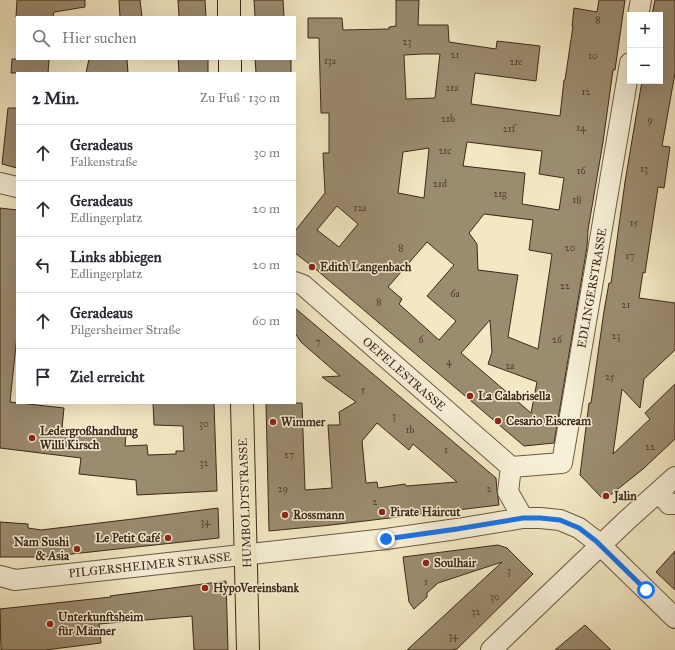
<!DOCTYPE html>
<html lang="de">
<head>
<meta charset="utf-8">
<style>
	body { margin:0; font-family:"IM FELL Great Primer",serif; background:#f7f7f7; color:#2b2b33 }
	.controls { position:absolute; right:12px; top:12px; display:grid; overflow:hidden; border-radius:0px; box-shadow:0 4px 16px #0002 }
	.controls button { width:36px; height:36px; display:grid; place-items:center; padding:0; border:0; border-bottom:1px solid #e1e1e2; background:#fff; color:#2b2b33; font:20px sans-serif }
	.stop { position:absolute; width:12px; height:12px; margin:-9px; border:3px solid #1a73e8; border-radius:50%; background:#fff }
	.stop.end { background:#1a73e8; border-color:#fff; box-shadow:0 1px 4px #0008 }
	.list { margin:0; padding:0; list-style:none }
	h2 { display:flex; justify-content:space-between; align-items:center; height:52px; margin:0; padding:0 16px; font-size:17px }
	h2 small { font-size:13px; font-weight:400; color:#7c7c81 }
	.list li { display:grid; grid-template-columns:26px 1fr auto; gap:12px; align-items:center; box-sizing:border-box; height:56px; padding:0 16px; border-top:1px solid #e1e1e2 }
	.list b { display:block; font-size:15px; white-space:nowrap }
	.list p { margin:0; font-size:13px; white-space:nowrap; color:#7c7c81 }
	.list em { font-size:13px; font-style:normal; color:#7c7c81 }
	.icon { flex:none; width:22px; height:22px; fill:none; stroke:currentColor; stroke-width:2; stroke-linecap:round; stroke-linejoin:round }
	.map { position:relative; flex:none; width:675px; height:650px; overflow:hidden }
	.search { position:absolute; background:#fff; box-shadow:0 4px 16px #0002; left:16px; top:16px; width:280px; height:44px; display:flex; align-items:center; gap:10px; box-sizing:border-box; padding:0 14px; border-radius:0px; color:#7c7c81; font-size:15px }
	.panel { position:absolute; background:#fff; box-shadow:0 4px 16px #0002; left:16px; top:72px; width:280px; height:332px; border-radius:0px }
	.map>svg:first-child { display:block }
	.building { fill:#9b8c70; stroke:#3d2817; fill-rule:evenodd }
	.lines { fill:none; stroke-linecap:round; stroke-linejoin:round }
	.minor-casing { stroke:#6a5842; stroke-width:22 }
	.major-casing { stroke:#3d2817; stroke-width:24 }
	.minor { stroke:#f7f0d8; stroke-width:20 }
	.major { stroke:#f2e8c3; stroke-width:22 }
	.route { stroke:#1a73e8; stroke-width:5 }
	.poi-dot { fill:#8f2418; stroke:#f7f0d8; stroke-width:1.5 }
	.labels { text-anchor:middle; stroke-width:3; stroke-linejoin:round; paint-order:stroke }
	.number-label { font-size:10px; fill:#54412d }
	.poi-label { font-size:12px; font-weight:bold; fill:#3d2817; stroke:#f7f0d8; text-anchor:start }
	.street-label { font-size:12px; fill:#3d2817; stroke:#f7f0d8 }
</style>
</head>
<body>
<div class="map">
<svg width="675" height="650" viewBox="0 0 675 650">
	<rect width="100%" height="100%" fill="#f2e8c3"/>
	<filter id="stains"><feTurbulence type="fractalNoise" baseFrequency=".005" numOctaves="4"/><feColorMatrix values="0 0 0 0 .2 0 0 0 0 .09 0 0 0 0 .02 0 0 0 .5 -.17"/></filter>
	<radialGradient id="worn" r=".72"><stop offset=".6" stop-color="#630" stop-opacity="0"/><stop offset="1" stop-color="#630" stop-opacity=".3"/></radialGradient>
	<path class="building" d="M 17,0 L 85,0 L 85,7 L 54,12 L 53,17 L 16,17 Z
		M 119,0 L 140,0 L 142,17 L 120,17 Z
		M 178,0 L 205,0 L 206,17 L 179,17 Z
		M 254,0 L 283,0 L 284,17 L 255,17 Z
		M 396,0 L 419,0 L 418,25 L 448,25 L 449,42 L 496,49 L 497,41 L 540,46 L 536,81 L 475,73 L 471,104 L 560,116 L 564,80 L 565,80 L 573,26 L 572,26 L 574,8 L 597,12 L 599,0 L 625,0 L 615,70 L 613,70 L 603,142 L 588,230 L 587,247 L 554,443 L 524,446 L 312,266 L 295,253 L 295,231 L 325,193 L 323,153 L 329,153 L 329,113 L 321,113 L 319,38 L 308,38 L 308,18 L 342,18 L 343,30 L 389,29 L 389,27 L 396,26 ZM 423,54 L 440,54 L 435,98 L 406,99 L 404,55 ZM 467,142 L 542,151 L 539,174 L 564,178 L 559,210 L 522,204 L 525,173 L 463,166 ZM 429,148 L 424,198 L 398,193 L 403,152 ZM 337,206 L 358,224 L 339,247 L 317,230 ZM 484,214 L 533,220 L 529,250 L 552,254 L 538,349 L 508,337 L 518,275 L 478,270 L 477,244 L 469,233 ZM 427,242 L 454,265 L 427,296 L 456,321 L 439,340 L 399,304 L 402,299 L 388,287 ZM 490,320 L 492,352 L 488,364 L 537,382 L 531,413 L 461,353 Z
		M 655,0 L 675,0 L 675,73 L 662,146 L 670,147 L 664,188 L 658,187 L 645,273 L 643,272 L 639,298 L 675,303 L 675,350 L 644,379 L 640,408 L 622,389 L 613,454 L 650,419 L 645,413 L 675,384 L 675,439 L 643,469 L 604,500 L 580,475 L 589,403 L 591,403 L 604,311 L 609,283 L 611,283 L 625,182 L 642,81 L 660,81 L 660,15 L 652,15 Z
		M 12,59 L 49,59 L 48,73 L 11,73 Z
		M 89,59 L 127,59 L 128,73 L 86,73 Z
		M 178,59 L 208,59 L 208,73 L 179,73 Z
		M 255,59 L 291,59 L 291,73 L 256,73 Z
		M 8,108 L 17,108 L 17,168 L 2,164 Z
		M 0,208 L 17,210 L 17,336 L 10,402 L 64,408 L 62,428 L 126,435 L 125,446 L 147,445 L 148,455 L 176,454 L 176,451 L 184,451 L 183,426 L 154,425 L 153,403 L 214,403 L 217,491 L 137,495 L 136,480 L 79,474 L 81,458 L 0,448 Z
		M 295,308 L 496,478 L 497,491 L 499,505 L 331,525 L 269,531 L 266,403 L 302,403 L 305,490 L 332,488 L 328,425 L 340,425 L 339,412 L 356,402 L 322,377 L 340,376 L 301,342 L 295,333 ZM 377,423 L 409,450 L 413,444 L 457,482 L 406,486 L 405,484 L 378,488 L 377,482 L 366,483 L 362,441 Z
		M 218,508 L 219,538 L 44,557 L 0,557 L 0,522 L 28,524 L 28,528 L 41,530 L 133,519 Z
		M 498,545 L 507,548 L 533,574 L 457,649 L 450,650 L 407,650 L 502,562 L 438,583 L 427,593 L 427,597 L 414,609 L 409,602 L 403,557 Z
		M 675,551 L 675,590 L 656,572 Z
		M 226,581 L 228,650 L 194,650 L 192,616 L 99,624 L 101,643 L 45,650 L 1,650 L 0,609 L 111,597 L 110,596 Z
		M 585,625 L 611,650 L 555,650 Z"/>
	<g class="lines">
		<defs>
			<path id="minor" d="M 638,15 L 641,0
				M 0,183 L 17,187
				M 295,282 L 303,285 L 511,467
				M 511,467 L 562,463 L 630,63
				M 511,467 L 508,492 L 523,518
				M 659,492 L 669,504 L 675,504
				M 0,576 L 15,580 L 386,539 L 457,529 L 523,518 L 540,518 L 560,520 L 579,528 L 596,541 L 675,618
				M 491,650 L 627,520 L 675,477"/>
			<path id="major" d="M 229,0 L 229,17
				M 230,59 L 230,73
				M 242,403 L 248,650"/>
		</defs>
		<use href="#minor" class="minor-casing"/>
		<use href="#major" class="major-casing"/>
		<use href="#minor" class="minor"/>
		<use href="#major" class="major"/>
	</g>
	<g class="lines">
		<path class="route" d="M 386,539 L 457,529 L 523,518 L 540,518 L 560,520 L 579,528 L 596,541 L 646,590"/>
	</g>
	<g class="poi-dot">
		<circle cx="312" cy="267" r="4"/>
		<circle cx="470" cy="396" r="4"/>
		<circle cx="498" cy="421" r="4"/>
		<circle cx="273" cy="422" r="4"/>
		<circle cx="32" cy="438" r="4"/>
		<circle cx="606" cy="496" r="4"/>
		<circle cx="382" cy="512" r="4"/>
		<circle cx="285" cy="515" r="4"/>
		<circle cx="168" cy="538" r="4"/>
		<circle cx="77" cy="549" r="4"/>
		<circle cx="426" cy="563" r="4"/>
		<circle cx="205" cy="588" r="4"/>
		<circle cx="50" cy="624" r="4"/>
	</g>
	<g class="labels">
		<g class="number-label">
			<text x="598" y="23">8</text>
			<text x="407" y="45">23</text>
			<text x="455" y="58">21</text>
			<text x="593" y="59">10</text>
			<text x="330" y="64">13a</text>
			<text x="516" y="65">21e</text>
			<text x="452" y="91">21a</text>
			<text x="586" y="95">12</text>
			<text x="448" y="122">21b</text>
			<text x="650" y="123">9</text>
			<text x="581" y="131">14</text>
			<text x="509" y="132">21f</text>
			<text x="445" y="154">21c</text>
			<text x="644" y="172">13</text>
			<text x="581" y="174">16</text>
			<text x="440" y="187">21d</text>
			<text x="500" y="197">21g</text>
			<text x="577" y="203">18</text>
			<text x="360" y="211">12a</text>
			<text x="634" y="226">15</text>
			<text x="401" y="251">8</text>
			<text x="570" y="251">20</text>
			<text x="630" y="259">17</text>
			<text x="565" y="289">22</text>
			<text x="455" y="297">6a</text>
			<text x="379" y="305">8</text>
			<text x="626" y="308">21</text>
			<text x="616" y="339">23</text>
			<text x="421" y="343">6</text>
			<text x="557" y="343">26</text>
			<text x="318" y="345">7</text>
			<text x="449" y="365">4</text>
			<text x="510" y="369">2a</text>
			<text x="610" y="380">25</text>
			<text x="363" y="393">5</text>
			<text x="394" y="419">3</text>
			<text x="204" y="427">30</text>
			<text x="410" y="433">1b</text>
			<text x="650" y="450">22</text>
			<text x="446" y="453">1</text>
			<text x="289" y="458">27</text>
			<text x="204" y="466">32</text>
			<text x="283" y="492">29</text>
			<text x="489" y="492">2</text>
			<text x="375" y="505">2</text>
			<text x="205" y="525">34</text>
			<text x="509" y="574">3</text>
			<text x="426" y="585">1</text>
			<text x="495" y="600">30</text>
			<text x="476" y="615">32</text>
			<text x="453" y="639">34</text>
		</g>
		<g class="poi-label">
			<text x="320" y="271">Edith Langenbach</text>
			<text x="478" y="400">La Calabrisella</text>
			<text x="506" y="425">Cesario Eiscream</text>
			<text x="281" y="426">Wimmer</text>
			<text x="40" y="435">Ledergroßhandlung<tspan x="40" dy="14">Willi Kirsch</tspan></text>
			<text x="614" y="500">Jalin</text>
			<text x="390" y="516">Pirate Haircut</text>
			<text x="293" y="519">Rossmann</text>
			<text x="160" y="542" text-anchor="end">Le Petit Café</text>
			<text x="69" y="546" text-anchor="end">Nam Sushi<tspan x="69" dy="14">&amp; Asia</tspan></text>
			<text x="434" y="567">Soulhair</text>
			<text x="213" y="592">HypoVereinsbank</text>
			<text x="58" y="621">Unterkunftsheim<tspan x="58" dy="14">für Männer</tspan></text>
		</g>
		<g class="street-label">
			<text transform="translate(592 288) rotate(-80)" y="4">EDLINGERSTRASSE</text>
			<text transform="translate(404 374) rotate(41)" y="4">OEFELESTRASSE</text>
			<text transform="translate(245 503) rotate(-92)" y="4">HUMBOLDTSTRASSE</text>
			<text transform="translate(150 565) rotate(-6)" y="4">PILGERSHEIMER STRASSE</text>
		</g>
	</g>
	<rect width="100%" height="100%" filter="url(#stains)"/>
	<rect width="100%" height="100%" fill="url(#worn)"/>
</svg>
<div class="controls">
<button>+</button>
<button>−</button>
</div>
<div class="stop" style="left:646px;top:590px"></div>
<div class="stop end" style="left:386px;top:539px"></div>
<div class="search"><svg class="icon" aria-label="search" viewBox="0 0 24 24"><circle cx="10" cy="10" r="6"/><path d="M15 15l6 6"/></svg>Hier suchen</div>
<section class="panel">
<h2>2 Min.<small>Zu Fuß · 130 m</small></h2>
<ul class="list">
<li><svg class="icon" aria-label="ahead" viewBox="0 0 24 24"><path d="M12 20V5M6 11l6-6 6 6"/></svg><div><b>Geradeaus</b><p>Falkenstraße</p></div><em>30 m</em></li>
<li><svg class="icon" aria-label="ahead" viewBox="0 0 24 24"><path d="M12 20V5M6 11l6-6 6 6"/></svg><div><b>Geradeaus</b><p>Edlingerplatz</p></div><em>20 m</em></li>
<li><svg class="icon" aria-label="left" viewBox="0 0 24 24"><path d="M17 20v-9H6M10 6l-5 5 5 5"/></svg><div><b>Links abbiegen</b><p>Edlingerplatz</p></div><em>20 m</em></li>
<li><svg class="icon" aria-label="ahead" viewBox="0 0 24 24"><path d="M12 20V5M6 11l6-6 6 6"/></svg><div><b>Geradeaus</b><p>Pilgersheimer Straße</p></div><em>60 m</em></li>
<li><svg class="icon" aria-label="arrive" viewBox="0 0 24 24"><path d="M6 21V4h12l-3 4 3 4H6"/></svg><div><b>Ziel erreicht</b></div></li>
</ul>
</section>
</div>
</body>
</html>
